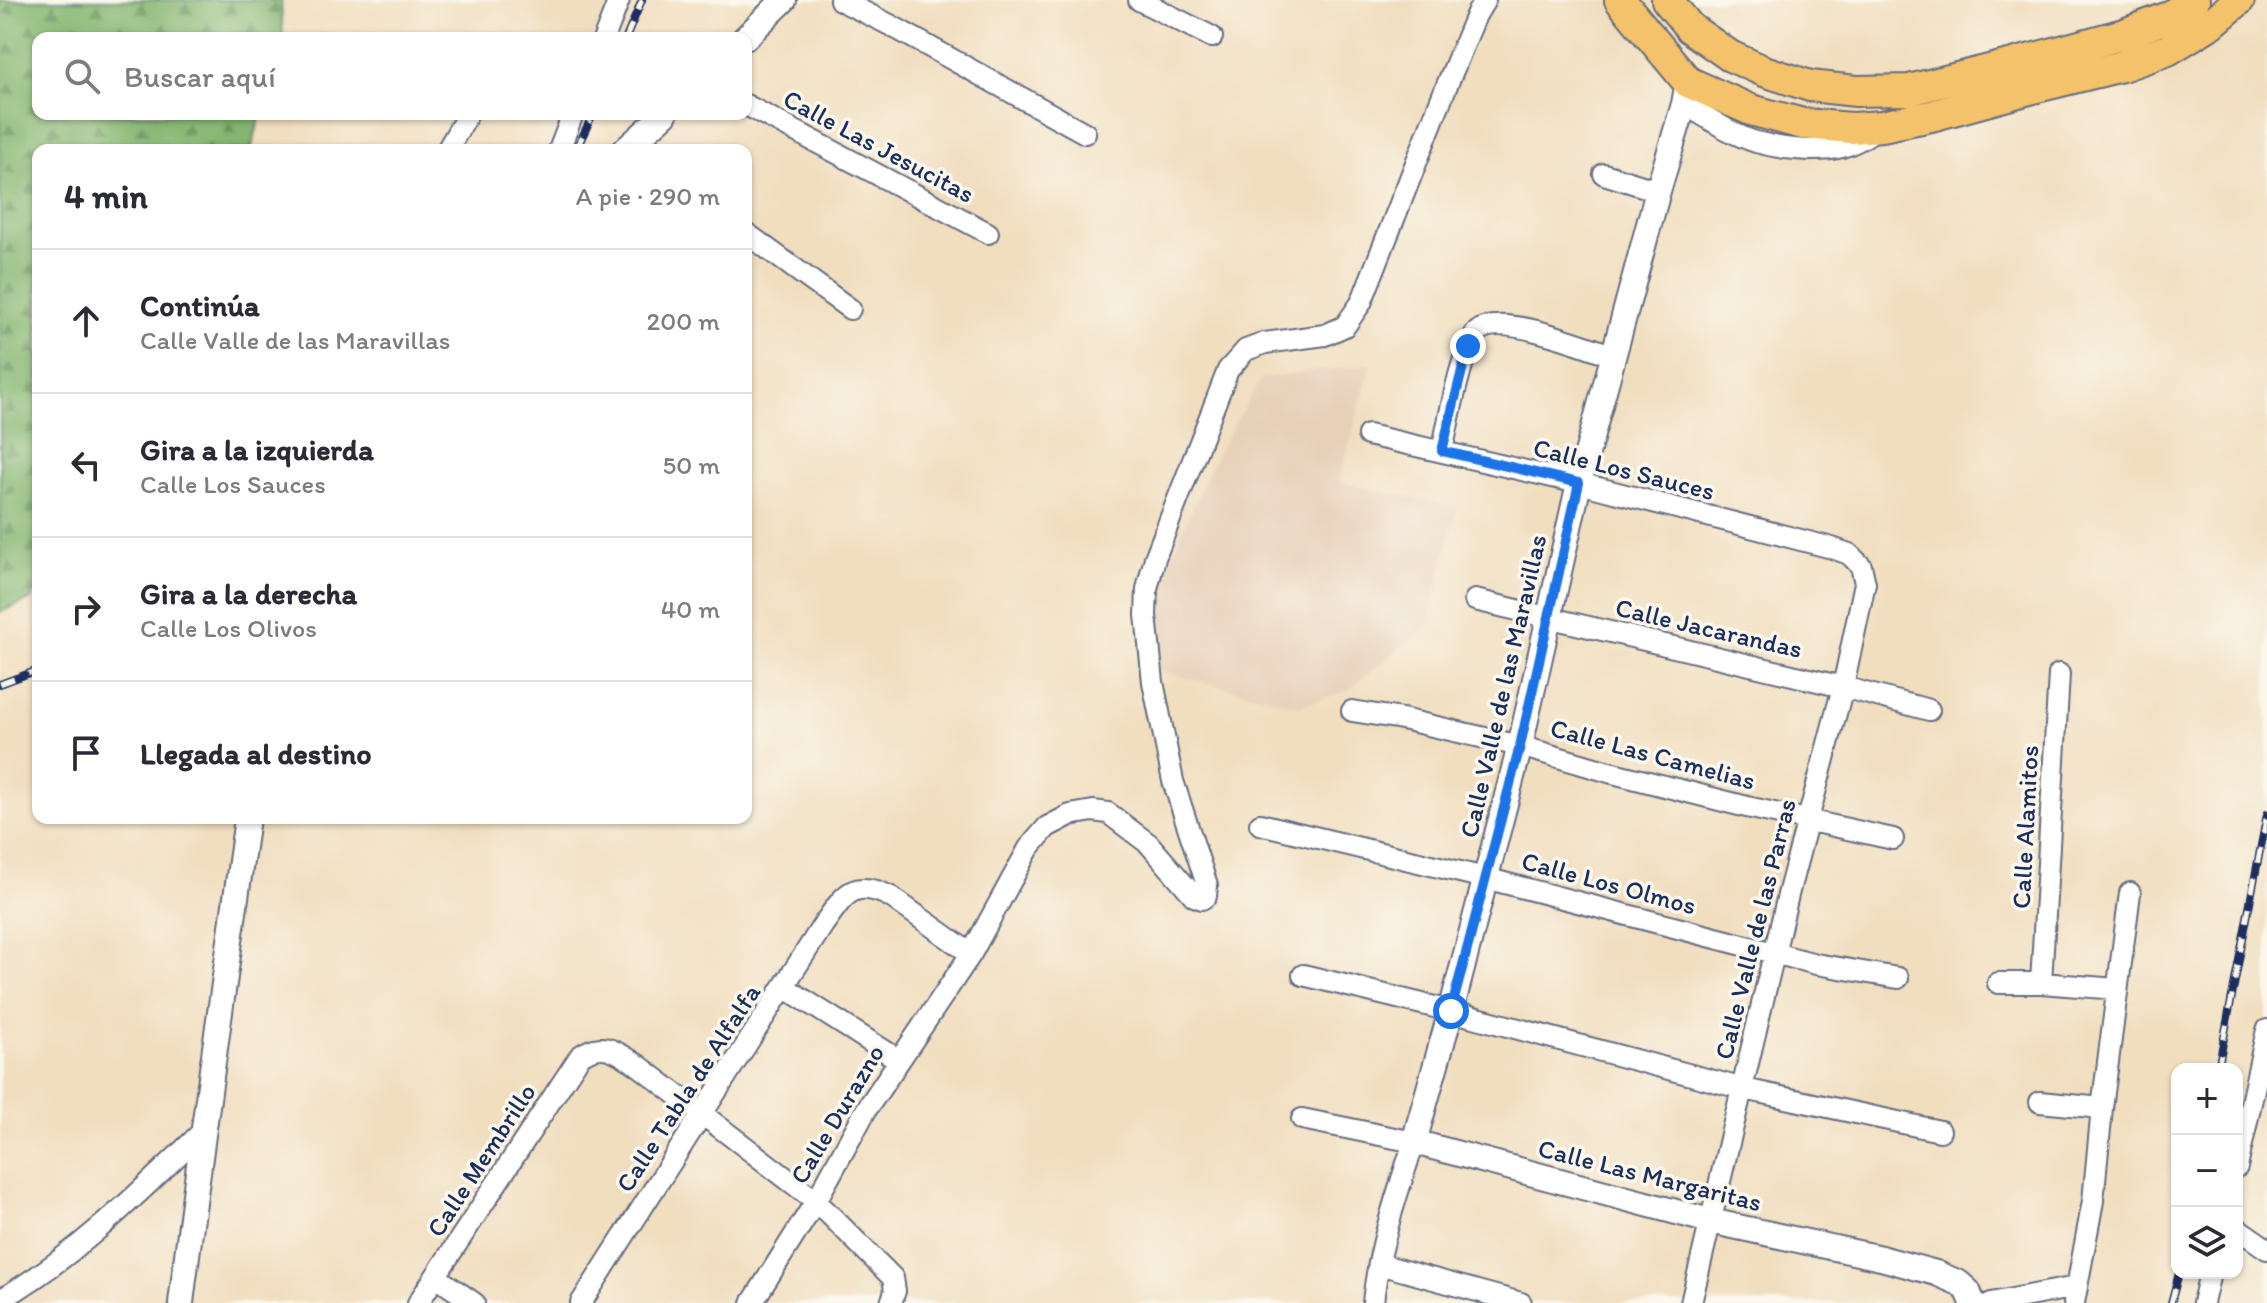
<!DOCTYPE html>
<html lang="es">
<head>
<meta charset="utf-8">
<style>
	body { margin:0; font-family:Itim,sans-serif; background:#f2f2f3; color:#2b2b33 }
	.controls { position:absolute; right:24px; bottom:24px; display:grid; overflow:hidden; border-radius:16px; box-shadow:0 2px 6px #0004 }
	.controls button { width:72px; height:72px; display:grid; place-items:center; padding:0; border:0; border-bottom:2px solid #e1e1e2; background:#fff; color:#2b2b33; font:40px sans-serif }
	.stop { position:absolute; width:24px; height:24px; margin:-18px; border:6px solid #1a73e8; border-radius:50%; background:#fff }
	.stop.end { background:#1a73e8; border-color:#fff; box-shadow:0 2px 8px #0008 }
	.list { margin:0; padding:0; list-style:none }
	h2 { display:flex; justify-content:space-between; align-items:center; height:104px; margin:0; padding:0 32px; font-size:34px }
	h2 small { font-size:26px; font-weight:400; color:#7c7c81 }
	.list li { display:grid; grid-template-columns:52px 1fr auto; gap:24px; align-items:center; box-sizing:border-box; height:144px; padding:0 32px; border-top:2px solid #e1e1e2 }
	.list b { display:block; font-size:30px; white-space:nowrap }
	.list p { margin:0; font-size:26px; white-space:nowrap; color:#7c7c81 }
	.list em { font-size:26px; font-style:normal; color:#7c7c81 }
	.icon { flex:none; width:44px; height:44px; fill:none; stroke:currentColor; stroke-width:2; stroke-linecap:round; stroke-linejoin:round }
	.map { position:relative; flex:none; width:2267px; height:1303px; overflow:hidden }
	.search { position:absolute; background:#fff; box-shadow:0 2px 6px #0004; left:32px; top:32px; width:720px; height:88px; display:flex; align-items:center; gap:20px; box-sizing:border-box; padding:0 28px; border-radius:16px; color:#7c7c81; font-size:30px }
	.panel { position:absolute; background:#fff; box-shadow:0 2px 6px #0004; left:32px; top:144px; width:720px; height:680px; border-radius:16px }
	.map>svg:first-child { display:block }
	.built { fill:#e7cfb8 }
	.forest { fill:url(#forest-firs); stroke:#4f7267; stroke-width:2 }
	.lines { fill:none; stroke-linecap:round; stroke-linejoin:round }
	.minor-casing { stroke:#666c80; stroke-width:24 }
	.tertiary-casing { stroke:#666c80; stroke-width:28 }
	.primary-casing { stroke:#666c80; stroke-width:34 }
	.minor { stroke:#fff; stroke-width:20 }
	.tertiary { stroke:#fff; stroke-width:24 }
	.primary { stroke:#f3c26a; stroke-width:30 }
	.rail-casing { stroke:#1b2f5e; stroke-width:8 }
	.rail { stroke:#fbf7ec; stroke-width:5; stroke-dasharray:15; stroke-linecap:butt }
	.route { stroke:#1a73e8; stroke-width:10 }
	.labels { text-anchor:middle; stroke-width:7; stroke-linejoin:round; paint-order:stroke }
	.street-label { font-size:26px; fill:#1b2f5e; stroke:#fbf7ec }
</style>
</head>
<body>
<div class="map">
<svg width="2267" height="1303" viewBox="0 0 2267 1303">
	<defs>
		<pattern id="forest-firs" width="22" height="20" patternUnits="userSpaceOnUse" patternTransform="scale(2)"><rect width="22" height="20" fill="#83b670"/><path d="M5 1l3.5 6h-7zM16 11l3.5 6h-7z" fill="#6a945f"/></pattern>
	</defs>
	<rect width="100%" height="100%" fill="#fbf7ec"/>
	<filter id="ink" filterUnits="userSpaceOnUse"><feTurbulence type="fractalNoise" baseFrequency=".0125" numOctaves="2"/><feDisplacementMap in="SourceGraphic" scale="16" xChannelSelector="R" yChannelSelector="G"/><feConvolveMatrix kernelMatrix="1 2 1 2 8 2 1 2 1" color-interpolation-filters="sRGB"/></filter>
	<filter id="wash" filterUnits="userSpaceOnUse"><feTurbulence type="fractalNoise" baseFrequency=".006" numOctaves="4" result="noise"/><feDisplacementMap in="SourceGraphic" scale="32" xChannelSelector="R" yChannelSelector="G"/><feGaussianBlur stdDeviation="1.8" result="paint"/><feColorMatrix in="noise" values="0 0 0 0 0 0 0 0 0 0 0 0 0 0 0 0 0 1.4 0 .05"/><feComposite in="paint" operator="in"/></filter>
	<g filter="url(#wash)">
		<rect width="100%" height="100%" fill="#f1debf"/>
		<path class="built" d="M 1371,364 L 1339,482 L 1457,508 L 1428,626 L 1347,691 L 1300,706 L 1160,671 L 1149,608 L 1214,459 L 1261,378 Z"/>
		<path class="forest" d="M 0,0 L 281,0 L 283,38 L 38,38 L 38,114 L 261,114 L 251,150 L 38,150 L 38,589 L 30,600 L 0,612 Z"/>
	</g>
	<g filter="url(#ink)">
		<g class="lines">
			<defs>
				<path id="minor" d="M 840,0 L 890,25 L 1085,133
					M 1139,0 L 1212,37
					M 604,38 L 619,0
					M 1684,104 C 1707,117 1730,134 1756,142 C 1781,149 1816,153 1842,147 C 1854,144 1865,137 1875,130
					M 746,105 L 988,233
					M 447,150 L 468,114
					M 559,150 L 573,114
					M 1604,174 L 1658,191
					M 746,233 L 850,309
					M 1368,435 L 1579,483 L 1832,548 L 1849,554 L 1861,566 L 1865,583 L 1843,687 L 1789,891 L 1691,1303
					M 1442,451 C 1448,426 1461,348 1477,332 C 1499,311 1587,347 1614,356
					M 1475,600 L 1843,687 L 1929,710
					M 1352,711 L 1402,719 L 1520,746 L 1609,772 L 1747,807 L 1893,839
					M 1260,824 L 1485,878 L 1816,964 L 1898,978
					M 1303,975 L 1451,1011 L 1744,1089 L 1940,1131
					M 1998,983 L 2041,983 L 2117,989
					M 2041,983 L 2059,674
					M 784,987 L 899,1060
					M 2040,1102 L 2102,1108
					M 1302,1119 L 1414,1142 C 1397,1194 1378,1249 1373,1303
					M 2237,1167 L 2267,1030
					M 2237,1228 L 2267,1249
					M 1379,1264 L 1521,1303
					M 436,1277 L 474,1303
					M 0,1300 C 76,1256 140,1192 203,1131
					M 418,1303 L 580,1056 C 603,1039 617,1052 638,1065 L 816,1201 L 893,1278 L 895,1291 L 891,1303
					M 581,1303 L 823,925 C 844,896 852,877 891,897 L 971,954
					M 752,1303 L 816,1201 L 866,1110 L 971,954 L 1029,848 L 1047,827 L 1070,815 L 1093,811 L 1108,813 L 1149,844 L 1194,896 L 1202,899 L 1206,896 L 1207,885 L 1173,781 L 1153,682 L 1146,615 L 1147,589 L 1155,558 L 1228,370 L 1246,350 L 1265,343 L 1325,335 L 1345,326 L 1361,303 L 1440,102 L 1476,15 L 1485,0
					M 1991,1303 L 2076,1287
					M 2074,1303 L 2093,1201 L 2102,1108 L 2130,893
					M 2203,1303 L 2210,1273"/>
				<path id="tertiary" d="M 745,38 L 784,0
					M 1688,82 L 1684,104 L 1658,191 L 1579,483 L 1520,746 L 1451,1011 L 1414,1142 L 1710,1221 L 1881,1258 L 1936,1273 L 1959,1283 L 1968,1291 L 1973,1303
					M 625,150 L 665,114
					M 181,1303 C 201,1141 225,980 247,818"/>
				<path id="primary" d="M 1620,0 L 1688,82 L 1751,110 L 1803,124 L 1852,128 L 1882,126 L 1931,116 L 2033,88 L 2122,66 L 2168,50 L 2212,23 L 2239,0
					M 1667,0 L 1690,28 L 1730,56 L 1764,71 L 1810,86 L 1856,91 L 1909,90 L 2013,64 L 2124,34 L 2169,17 L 2194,0"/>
			</defs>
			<use href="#minor" class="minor-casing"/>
			<use href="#tertiary" class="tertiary-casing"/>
			<use href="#primary" class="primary-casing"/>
			<use href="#minor" class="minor"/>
			<use href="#tertiary" class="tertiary"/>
			<use href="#primary" class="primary"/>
			<defs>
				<path id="rail" d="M 626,38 L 642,0
					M 576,150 L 593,114
					M 0,684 L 38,670
					M 2218,1069 L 2267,814
					M 2171,1303 L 2179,1273"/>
			</defs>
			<use href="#rail" class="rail-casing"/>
			<use href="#rail" class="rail"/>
		</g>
	</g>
	<g class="lines" filter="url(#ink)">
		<path class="route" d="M 1451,1011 L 1520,746 L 1579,483 L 1442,451 L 1468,346"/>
	</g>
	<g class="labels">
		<g class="street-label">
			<text transform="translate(879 146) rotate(28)" y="9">Calle Las Jesucitas</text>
			<text transform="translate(1624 469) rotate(14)" y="9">Calle Los Sauces</text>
			<text transform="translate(1709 628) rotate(13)" y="9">Calle Jacarandas</text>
			<text transform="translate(1503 686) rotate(-77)" y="9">Calle Valle de las Maravillas</text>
			<text transform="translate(1653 754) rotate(15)" y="9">Calle Las Camelias</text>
			<text transform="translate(2025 827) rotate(-87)" y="9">Calle Alamitos</text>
			<text transform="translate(1609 883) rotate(15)" y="9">Calle Los Olmos</text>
			<text transform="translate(1755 929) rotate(-76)" y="9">Calle Valle de las Parras</text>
			<text transform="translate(688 1088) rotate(-57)" y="9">Calle Tabla de Alfalfa</text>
			<text transform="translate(837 1114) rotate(-59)" y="9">Calle Durazno</text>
			<text transform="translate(481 1160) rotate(-57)" y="9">Calle Membrillo</text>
			<text transform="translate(1650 1175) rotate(14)" y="9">Calle Las Margaritas</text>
		</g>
	</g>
</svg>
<div class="controls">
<button>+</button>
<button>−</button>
<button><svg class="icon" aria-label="layers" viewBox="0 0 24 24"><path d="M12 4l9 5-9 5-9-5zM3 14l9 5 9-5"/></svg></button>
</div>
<div class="stop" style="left:1451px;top:1011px"></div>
<div class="stop end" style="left:1468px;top:346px"></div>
<div class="search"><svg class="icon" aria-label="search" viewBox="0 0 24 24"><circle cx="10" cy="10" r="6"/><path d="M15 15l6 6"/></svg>Buscar aquí</div>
<section class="panel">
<h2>4 min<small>A pie · 290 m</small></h2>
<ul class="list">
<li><svg class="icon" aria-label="ahead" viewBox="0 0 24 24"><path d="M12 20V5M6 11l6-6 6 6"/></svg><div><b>Continúa</b><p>Calle Valle de las Maravillas</p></div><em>200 m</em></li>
<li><svg class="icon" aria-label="left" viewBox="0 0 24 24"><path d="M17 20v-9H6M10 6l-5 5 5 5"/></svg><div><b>Gira a la izquierda</b><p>Calle Los Sauces</p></div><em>50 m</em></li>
<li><svg class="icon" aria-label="right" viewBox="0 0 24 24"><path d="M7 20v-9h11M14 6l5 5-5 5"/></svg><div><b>Gira a la derecha</b><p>Calle Los Olivos</p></div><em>40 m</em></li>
<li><svg class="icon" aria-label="arrive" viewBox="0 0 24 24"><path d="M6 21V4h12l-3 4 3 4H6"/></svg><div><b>Llegada al destino</b></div></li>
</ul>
</section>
</div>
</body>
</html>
